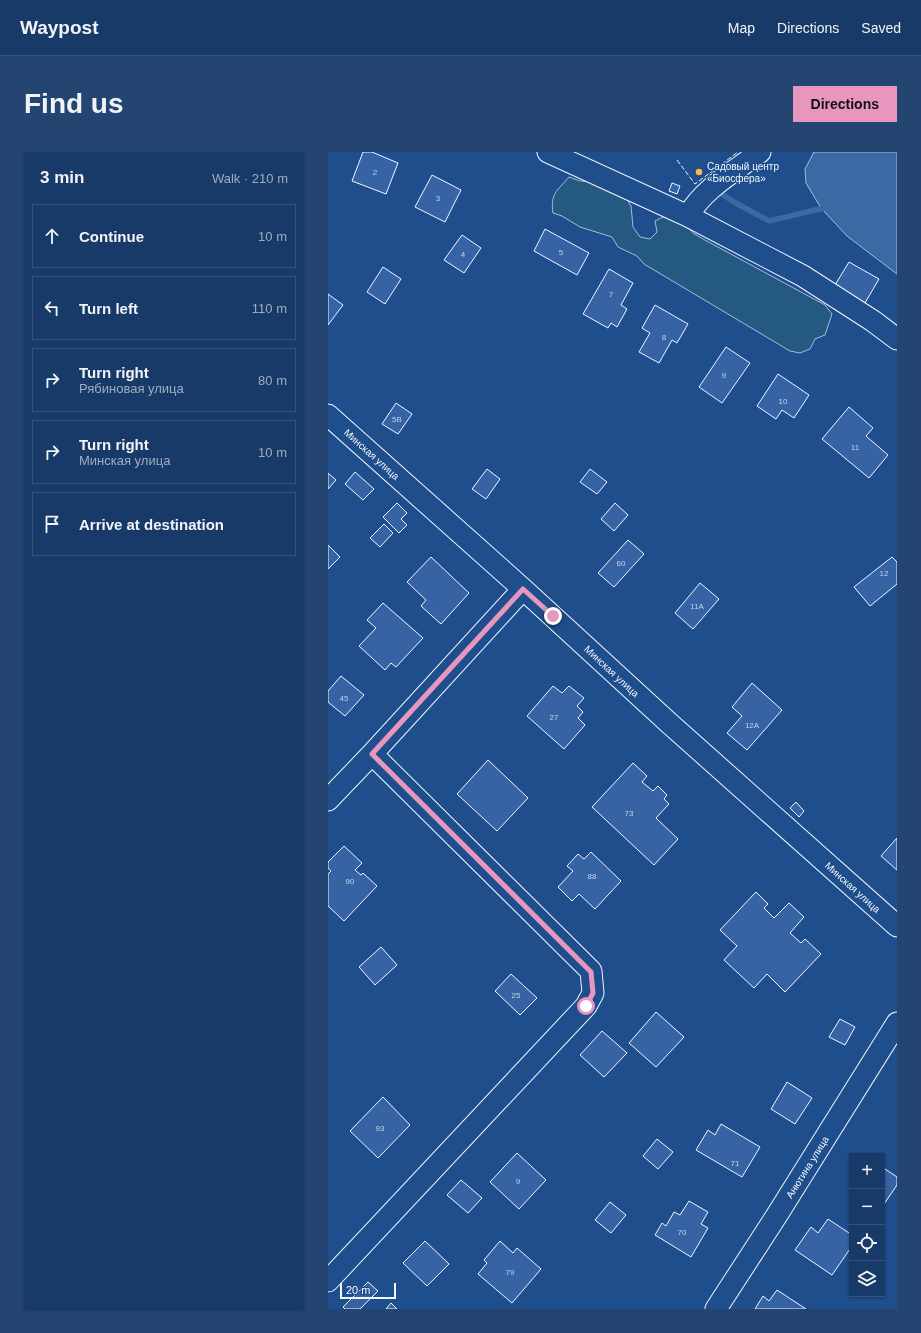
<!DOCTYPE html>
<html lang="en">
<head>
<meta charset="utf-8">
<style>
	body { margin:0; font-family:Helvetica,sans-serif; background:#244571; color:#f1f3f6 }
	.controls { position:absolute; right:12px; bottom:12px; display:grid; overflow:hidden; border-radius:0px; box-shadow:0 1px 3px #0004 }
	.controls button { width:36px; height:36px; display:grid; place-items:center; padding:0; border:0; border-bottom:1px solid #36547d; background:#173a69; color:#f1f3f6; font:20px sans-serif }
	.scale { position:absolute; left:12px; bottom:10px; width:56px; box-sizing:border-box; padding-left:4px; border:2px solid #f2f6ff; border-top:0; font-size:11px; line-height:14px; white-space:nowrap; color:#f2f6ff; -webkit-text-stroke:3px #1f4e8c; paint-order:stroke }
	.stop { position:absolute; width:12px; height:12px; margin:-9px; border:3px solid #e797bd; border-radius:50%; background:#fff }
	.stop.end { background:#e797bd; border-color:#fff; box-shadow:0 1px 4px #0008 }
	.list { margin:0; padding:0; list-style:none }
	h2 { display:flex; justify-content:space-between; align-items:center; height:52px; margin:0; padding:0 16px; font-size:17px }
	h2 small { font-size:13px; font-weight:400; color:#9eadc0 }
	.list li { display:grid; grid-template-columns:26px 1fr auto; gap:12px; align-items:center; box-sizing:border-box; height:64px; margin:0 8px 8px; padding:0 8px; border:1px solid #36547d; border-radius:0px }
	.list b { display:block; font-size:15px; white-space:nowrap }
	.list p { margin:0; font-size:13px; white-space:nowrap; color:#9eadc0 }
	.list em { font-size:13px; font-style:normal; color:#9eadc0 }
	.icon { flex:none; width:22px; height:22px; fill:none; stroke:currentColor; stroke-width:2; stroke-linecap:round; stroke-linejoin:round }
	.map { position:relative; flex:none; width:569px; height:1157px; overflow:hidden; border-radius:0px }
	header { display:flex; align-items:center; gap:24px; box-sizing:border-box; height:56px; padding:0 20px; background:#173a69; border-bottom:1px solid #36547d }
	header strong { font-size:19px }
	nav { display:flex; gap:22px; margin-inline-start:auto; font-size:14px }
	.intro { display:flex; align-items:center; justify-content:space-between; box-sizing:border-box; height:96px; padding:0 24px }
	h1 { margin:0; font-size:28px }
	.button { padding:10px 18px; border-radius:0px; background:#e797bd; color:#111; font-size:14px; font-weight:700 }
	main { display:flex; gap:24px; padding:0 24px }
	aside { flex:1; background:#173a69; border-radius:0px; box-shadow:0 1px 3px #0004 }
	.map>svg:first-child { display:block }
	.green { fill:#245a82; stroke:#a8bbd7 }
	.water { fill:#3b69a3; stroke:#a8bbd7 }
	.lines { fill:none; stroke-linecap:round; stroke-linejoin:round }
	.stream { stroke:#3b69a3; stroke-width:5.5 }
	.building { fill:#3563a3; stroke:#f2f6ff }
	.minor-casing { stroke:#f2f6ff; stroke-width:23 }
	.minor { stroke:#1f4e8c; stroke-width:21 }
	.fence { stroke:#f2f6ff; stroke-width:1; stroke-dasharray:5 2; stroke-linecap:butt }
	.route { stroke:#e797bd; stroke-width:5 }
	.poi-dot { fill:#ffb74d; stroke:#1f4e8c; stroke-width:1.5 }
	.labels { text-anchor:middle; stroke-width:3; stroke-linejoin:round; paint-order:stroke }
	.number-label { font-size:8px; fill:#c3d1e8 }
	.poi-label { font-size:10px; fill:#f2f6ff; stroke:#1f4e8c; text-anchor:start }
	.street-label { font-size:10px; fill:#f2f6ff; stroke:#1f4e8c }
</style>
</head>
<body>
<header>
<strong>Waypost</strong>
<nav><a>Map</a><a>Directions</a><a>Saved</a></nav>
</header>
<div class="intro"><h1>Find us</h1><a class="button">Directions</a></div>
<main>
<aside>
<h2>3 min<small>Walk · 210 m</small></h2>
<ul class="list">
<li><svg class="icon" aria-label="ahead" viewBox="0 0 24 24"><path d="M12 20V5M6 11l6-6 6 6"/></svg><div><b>Continue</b></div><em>10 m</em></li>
<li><svg class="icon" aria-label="left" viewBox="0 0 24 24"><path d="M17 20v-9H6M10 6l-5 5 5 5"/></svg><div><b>Turn left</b></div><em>110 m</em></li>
<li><svg class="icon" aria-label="right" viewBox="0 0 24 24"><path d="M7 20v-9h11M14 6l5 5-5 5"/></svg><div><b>Turn right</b><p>Рябиновая улица</p></div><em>80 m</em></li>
<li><svg class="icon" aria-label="right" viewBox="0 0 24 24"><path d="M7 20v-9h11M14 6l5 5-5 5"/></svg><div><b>Turn right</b><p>Минская улица</p></div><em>10 m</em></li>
<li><svg class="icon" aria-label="arrive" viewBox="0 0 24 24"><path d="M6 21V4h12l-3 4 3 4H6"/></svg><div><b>Arrive at destination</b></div></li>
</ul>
</aside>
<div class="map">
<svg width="569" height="1157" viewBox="0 0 569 1157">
	<rect width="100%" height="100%" fill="#1f4e8c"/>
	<path class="green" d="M 241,25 L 252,29 L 265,30 L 297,44 L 303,54 L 305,75 L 312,85 L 322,87 L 329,80 L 327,69 L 337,64 L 357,72 L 365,81 L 375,87 L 497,153 L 504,162 L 497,183 L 487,187 L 482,197 L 472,201 L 462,199 L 316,112 L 309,104 L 290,95 L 284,85 L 252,75 L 234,64 L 225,61 C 222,42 229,39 241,25 Z"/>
	<path class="water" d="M 486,0 L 569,0 L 569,122 L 519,84 L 493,56 L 478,31 L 477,17 Z"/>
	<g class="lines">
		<path class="stream" d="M 392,41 L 406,50 L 441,69 L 500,55"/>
	</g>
	<path class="building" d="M 35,0 L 44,0 L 70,11 L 58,42 L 24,29 Z
		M 104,23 L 133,38 L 117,70 L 87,55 Z
		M 344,31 L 352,34 L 349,42 L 341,39 Z
		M 217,77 L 261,101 L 249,123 L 206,99 Z
		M 134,83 L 153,96 L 136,121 L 116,108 Z
		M 521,110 L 551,127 L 537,151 L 507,133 Z
		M 55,115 L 73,127 L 57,152 L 39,140 Z
		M 281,117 L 305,131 L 293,153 L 299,157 L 289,175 L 283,171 L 280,176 L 255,162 Z
		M 0,142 L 15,153 L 0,173 Z
		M 327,153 L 360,172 L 349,191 L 344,188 L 331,211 L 311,200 L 322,181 L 314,176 Z
		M 398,195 L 422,211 L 394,251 L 371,235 Z
		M 450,222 L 481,243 L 466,266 L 454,258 L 448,267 L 429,254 Z
		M 68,251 L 84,262 L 70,282 L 54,272 Z
		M 521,255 L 545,276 L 538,284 L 560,303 L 541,326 L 494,287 Z
		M 159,317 L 172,327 L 158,347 L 144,337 Z
		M 262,317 L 279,330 L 269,342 L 252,330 Z
		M 27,320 L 46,337 L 35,348 L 17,332 Z
		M 0,321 L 8,328 L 0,337 Z
		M 69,351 L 79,361 L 73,367 L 79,373 L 71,381 L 55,365 Z
		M 287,351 L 300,363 L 286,379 L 273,367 Z
		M 56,372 L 65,381 L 52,395 L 42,386 Z
		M 300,388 L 316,402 L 286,435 L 270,421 Z
		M 0,393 L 12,405 L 0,417 Z
		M 103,405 L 141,441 L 113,472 L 93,454 L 98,448 L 79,430 Z
		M 564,405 L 569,410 L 569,432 L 542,454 L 526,435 Z
		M 372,431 L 391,447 L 365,477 L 347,461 Z
		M 55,451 L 95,486 L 68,515 L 63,511 L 57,518 L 31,494 L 48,476 L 39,468 Z
		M 13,524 L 36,543 L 17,564 L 0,550 L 0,539 Z
		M 424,531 L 454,558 L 419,598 L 399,581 L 414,564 L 404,555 Z
		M 225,534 L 234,541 L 241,534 L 256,546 L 249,554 L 255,560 L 250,566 L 257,573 L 236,597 L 199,564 Z
		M 160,608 L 200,646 L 169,679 L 129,642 Z
		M 305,611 L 319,624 L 314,630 L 325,639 L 330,634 L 339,643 L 336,647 L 341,652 L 328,666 L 350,687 L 326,713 L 264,655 Z
		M 468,650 L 476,659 L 471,665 L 462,656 Z
		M 569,686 L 569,718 L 553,704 Z
		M 16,694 L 34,711 L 27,718 L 33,723 L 35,721 L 49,734 L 16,769 L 0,754 L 0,722 L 3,719 L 0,716 L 0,710 Z
		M 263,700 L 293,729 L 267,757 L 251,742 L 244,749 L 230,735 L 245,719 L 239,714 L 250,702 L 256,707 Z
		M 428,740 L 440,752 L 436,756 L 446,766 L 461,751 L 476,765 L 462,781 L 473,791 L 477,787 L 493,802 L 457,840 L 439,822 L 426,836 L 396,808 L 409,794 L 392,778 Z
		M 53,795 L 69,813 L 47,833 L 31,815 Z
		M 183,822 L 209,846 L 192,863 L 167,839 Z
		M 328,860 L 356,885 L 328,915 L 301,891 Z
		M 512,867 L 527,875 L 517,893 L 501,885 Z
		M 274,879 L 299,901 L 276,925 L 252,903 Z
		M 459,930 L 484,946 L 467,972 L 443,957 Z
		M 55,945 L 82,973 L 50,1006 L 22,979 Z
		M 393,972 L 432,995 L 414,1025 L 368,998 L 380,978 L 387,983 Z
		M 329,987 L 345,1000 L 330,1017 L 315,1004 Z
		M 189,1001 L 218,1028 L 191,1057 L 162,1030 Z
		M 554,1015 L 569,1025 L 569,1033 L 554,1055 Z
		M 133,1028 L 154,1046 L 140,1061 L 119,1043 Z
		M 361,1049 L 380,1060 L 373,1072 L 380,1076 L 363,1105 L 327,1083 L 334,1071 L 338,1074 L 346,1060 L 352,1063 Z
		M 282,1050 L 298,1063 L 283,1081 L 267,1068 Z
		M 500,1067 L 524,1083 L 524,1094 L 504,1123 L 467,1098 L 483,1075 L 490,1081 Z
		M 97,1089 L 121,1112 L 99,1134 L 75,1111 Z
		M 172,1089 L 185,1101 L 189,1096 L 213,1117 L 184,1151 L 150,1122 L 159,1111 L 156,1108 Z
		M 40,1130 L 50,1139 L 32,1157 L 17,1157 L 15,1155 Z
		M 449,1138 L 478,1157 L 427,1157 L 435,1144 L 441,1149 Z
		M 63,1151 L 69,1157 L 58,1157 Z"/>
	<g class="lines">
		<defs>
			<path id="minor" d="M 220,0 L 360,64 L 475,124 L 545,169 L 569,187
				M 360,64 C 375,37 407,19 432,0
				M 0,263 L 195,437 L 341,571 L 569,774
				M 0,648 L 44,602 L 195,437
				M 0,1129 L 258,854 L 265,841 L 263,819 L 44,602
				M 388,1157 L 449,1063 L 569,871"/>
		</defs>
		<use href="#minor" class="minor-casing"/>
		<use href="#minor" class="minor"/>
		<path class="fence" d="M 349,8 L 367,32 L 410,0"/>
	</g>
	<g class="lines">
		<path class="route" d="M 225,464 L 195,437 L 44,602 L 263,820 L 265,841 L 258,854"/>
	</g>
	<circle class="poi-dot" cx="371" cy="20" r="4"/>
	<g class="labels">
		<g class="number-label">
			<text x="47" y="23">2</text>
			<text x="110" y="49">3</text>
			<text x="233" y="103">5</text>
			<text x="135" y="105">4</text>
			<text x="283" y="145">7</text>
			<text x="336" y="188">8</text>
			<text x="396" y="226">9</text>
			<text x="455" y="252">10</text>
			<text x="69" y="270">5В</text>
			<text x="527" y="298">11</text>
			<text x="293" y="414">60</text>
			<text x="556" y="424">12</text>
			<text x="369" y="457">11А</text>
			<text x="16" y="549">45</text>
			<text x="226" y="568">27</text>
			<text x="424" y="576">12А</text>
			<text x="301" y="664">73</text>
			<text x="264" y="727">88</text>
			<text x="22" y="732">90</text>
			<text x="188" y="846">25</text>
			<text x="52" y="979">93</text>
			<text x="407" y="1014">71</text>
			<text x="190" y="1032">9</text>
			<text x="354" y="1083">70</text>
			<text x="182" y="1123">79</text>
		</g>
		<g class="poi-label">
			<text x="379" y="18">Садовый центр<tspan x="379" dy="12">«Биосфера»</tspan></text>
		</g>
		<g class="street-label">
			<text transform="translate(44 302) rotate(42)" y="4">Минская улица</text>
			<text transform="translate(284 519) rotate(43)" y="4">Минская улица</text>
			<text transform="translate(525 735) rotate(42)" y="4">Минская улица</text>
			<text transform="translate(479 1015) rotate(-58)" y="4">Анютина улица</text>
		</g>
	</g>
</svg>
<div class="controls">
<button>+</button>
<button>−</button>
<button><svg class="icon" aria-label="locate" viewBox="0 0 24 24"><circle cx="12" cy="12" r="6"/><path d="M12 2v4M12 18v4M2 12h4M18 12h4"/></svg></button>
<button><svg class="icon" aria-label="layers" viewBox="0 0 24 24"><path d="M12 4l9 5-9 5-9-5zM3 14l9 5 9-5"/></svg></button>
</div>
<div class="scale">20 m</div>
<div class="stop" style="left:258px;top:854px"></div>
<div class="stop end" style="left:225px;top:464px"></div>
</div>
</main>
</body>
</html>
